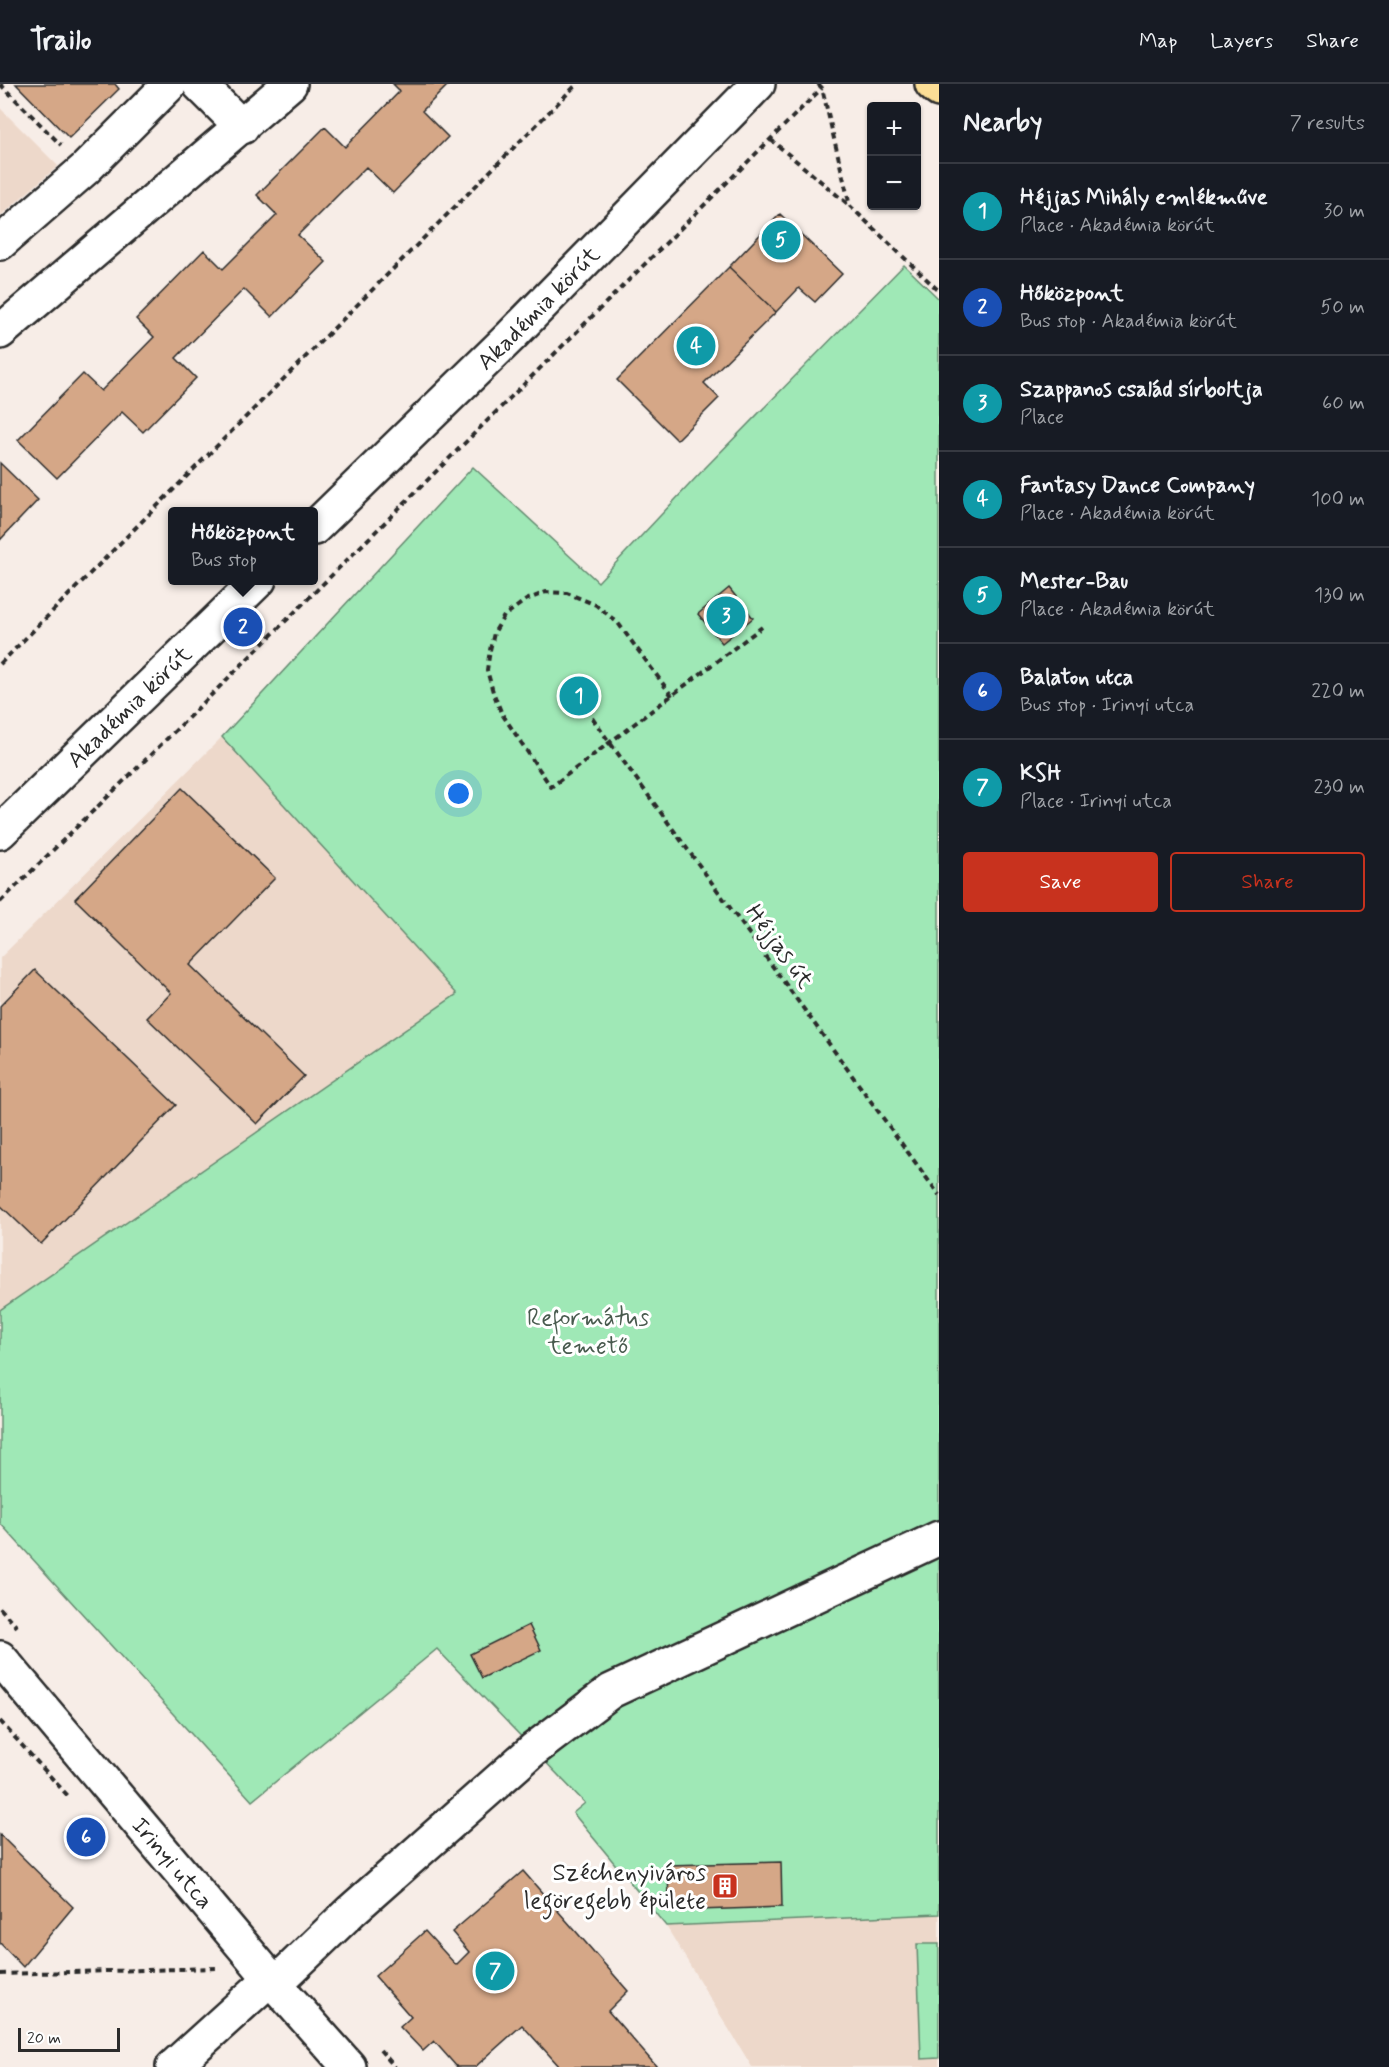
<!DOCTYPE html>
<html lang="en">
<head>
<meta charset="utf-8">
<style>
	body { margin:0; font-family:Mynerve,sans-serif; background:#242831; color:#f1f3f6 }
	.controls { position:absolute; right:18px; top:18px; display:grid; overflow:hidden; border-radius:6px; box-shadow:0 2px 4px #0004 }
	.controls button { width:54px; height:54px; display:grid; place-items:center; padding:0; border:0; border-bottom:2px solid #363941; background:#171b24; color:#f1f3f6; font:30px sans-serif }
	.scale { position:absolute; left:18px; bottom:15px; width:102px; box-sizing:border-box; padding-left:6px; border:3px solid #2b2b2b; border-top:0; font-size:16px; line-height:21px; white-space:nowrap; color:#2b2b2b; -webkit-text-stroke:4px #fff; paint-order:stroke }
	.you { position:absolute; left:459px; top:710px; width:21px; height:21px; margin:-15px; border:4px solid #fff; border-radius:50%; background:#1a73e8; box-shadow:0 0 0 9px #1a73e833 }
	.badge { display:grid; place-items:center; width:39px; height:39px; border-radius:50%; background:#c8321e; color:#fff; font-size:20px; font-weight:700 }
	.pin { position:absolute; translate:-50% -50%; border:3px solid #fff; box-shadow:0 2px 6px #0006 }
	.popup { position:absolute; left:168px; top:423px; width:150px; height:78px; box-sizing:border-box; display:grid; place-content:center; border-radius:6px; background:#171b24; filter:drop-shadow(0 2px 4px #0005); font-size:20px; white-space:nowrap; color:#9ea1a6 }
	.popup b { font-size:22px; color:#f1f3f6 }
	.popup::after { content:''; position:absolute; left:50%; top:100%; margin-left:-12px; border:12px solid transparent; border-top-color:#171b24 }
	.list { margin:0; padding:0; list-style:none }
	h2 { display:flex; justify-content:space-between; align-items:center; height:78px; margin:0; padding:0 24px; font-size:26px }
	h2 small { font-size:20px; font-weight:400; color:#9ea1a6 }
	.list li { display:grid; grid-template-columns:39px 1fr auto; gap:18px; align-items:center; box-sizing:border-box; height:96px; padding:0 24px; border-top:2px solid #363941 }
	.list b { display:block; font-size:22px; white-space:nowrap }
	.list p { margin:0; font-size:20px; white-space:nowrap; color:#9ea1a6 }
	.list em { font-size:20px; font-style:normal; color:#9ea1a6 }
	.actions { display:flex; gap:12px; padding:18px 24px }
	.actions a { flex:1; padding:14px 0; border:2px solid #c8321e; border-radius:6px; text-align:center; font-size:21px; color:#c8321e }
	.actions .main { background:#c8321e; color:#fff }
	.map { position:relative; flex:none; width:939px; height:1983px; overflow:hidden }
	header { display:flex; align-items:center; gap:36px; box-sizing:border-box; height:84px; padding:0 30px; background:#171b24; border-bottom:2px solid #363941 }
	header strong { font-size:28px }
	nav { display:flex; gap:33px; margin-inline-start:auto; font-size:21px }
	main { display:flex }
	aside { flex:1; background:#171b24 }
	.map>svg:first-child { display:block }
	.built { fill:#edd8ca }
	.green { fill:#9fe8b6; stroke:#658a70; stroke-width:1.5 }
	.building { fill:#d5a787; stroke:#2b2b2b; stroke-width:1.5 }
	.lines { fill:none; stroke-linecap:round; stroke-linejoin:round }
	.minor-casing { stroke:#2b2b2b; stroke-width:38 }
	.major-casing { stroke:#2b2b2b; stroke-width:38 }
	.path { stroke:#2b2b2b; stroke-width:4; stroke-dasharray:6 4.5; stroke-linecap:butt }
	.minor { stroke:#fff; stroke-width:33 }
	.major { stroke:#fcde96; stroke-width:33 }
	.labels { text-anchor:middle; stroke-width:6; stroke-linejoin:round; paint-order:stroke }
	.street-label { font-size:24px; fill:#2b2b2b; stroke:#fff }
	.park-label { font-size:24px; fill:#485a4e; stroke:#fff }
	.poi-label { font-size:24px; fill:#2b2b2b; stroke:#fff; text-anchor:end }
</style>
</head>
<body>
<header>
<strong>Trailo</strong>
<nav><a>Map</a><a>Layers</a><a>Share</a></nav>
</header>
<main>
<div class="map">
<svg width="939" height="1983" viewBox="0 0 939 1983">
	<rect width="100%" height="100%" fill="#f7ede7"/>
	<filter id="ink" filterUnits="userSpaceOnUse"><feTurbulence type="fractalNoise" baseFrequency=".0167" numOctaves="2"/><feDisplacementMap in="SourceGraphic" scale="12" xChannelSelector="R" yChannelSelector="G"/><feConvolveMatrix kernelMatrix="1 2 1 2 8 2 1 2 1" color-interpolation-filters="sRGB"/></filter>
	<g filter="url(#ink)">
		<path class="built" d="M 0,24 L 58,82 L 0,132 Z
			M 222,653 L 457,910 L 0,1226 L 0,874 Z
			M 939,1830 L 939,1983 L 752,1983 L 666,1842 Z"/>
		<path class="green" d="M 904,181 L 939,215 L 939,1830 L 666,1842 L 573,1729 L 585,1719 L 437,1565 L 252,1717 L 0,1439 L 0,1226 L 457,910 L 222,653 L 473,383 L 598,498 L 705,384 Z
			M 917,1860 L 939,1860 L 939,1974 L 921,1975 Z"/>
		<path class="building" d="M 16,0 L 115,0 L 119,5 L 69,54 Z
			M 393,0 L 449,0 L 422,27 L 448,53 L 393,109 L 366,83 L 298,151 L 326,178 L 272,233 L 244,205 L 176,274 L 196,294 L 143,348 L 122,328 L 57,394 L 18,356 L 83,290 L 101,307 L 154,253 L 136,235 L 204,166 L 223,185 L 277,131 L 257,111 L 325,43 L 345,63 L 400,7 Z
			M 780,130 L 842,190 L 815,218 L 799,204 L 776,228 L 729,183 Z
			M 729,183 L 776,228 L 704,299 L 719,314 L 677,356 L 617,296 Z
			M 0,379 L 38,416 L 0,456 Z
			M 729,504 L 753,534 L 722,559 L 698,530 Z
			M 182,704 L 275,794 L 190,881 L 304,992 L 257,1040 L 147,934 L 171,909 L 75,815 Z
			M 35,886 L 176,1021 L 41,1160 L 0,1121 L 0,922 Z
			M 529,1541 L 541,1566 L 482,1594 L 470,1570 Z
			M 0,1751 L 73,1823 L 23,1883 L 0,1859 Z
			M 781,1778 L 782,1823 L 669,1827 L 668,1781 Z
			M 523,1787 L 628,1907 L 608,1927 L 657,1983 L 560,1983 L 522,1941 L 475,1983 L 457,1983 L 434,1957 L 423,1967 L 400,1943 L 411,1933 L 375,1892 L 425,1847 L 456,1881 L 469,1868 L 452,1848 Z"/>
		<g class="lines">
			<defs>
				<g id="minor">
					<path d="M 199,0 L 242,43"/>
					<path d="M 0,159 L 85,85 L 170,0"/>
					<path d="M 0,248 L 290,0"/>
					<path id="s1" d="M 314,444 L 511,252 L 758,0"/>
					<path id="s2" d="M 0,748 L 259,496"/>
					<path id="s3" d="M 0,1574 L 275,1900 L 349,1983"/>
					<path d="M 275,1900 L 351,1827 L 533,1666 L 611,1607 L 939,1454"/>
					<path d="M 173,1983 L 271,1894"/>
				</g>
				<path id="major" d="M 932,0 L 939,6"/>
			</defs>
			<use href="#minor" class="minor-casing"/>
			<use href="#major" class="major-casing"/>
			<path class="path" d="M 0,0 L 61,61
				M 818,0 L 822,4 L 850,122 L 939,207
				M 770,55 L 849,121
				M 0,580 L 577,0
				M 672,612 L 618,539 L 596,521 L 567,509 L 546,508 L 526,516 L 504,532 L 494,549 L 490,566 L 487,586 L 493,608 L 502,630 L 551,703 L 762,543
				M 592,634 L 939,1111
				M 0,818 L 179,643 L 822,4
				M 0,1524 L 17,1543
				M 0,1637 L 68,1712
				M 0,1890 L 217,1884
				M 380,1966 L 395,1983"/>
			<use href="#minor" class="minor"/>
			<use href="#major" class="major"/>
		</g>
	</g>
	<defs>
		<symbol id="building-square" viewBox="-11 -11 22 22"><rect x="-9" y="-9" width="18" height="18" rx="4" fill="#c8321e" stroke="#fff"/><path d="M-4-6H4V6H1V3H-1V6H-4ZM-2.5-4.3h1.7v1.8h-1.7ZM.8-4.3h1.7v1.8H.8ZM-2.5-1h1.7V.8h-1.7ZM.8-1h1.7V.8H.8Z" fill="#fff"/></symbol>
	</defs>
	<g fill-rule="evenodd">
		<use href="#building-square" x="710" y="1787" width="30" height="30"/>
	</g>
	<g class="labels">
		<g class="street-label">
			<text dy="8" stroke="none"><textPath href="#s1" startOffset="314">Akadémia körút</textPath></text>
			<text dy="8" stroke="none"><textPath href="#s2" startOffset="180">Akadémia körút</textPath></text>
			<text transform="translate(780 862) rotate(54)" y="8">Héjjas út</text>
			<text dy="8" stroke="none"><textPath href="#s3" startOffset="268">Irinyi utca</textPath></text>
		</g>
		<g class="park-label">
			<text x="588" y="1241">Református<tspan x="588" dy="28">temető</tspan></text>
		</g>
		<g class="poi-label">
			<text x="706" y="1796">Széchenyiváros<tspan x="706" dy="28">legöregebb épülete</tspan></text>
		</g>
	</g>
</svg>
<div class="controls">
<button>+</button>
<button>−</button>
</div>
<div class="scale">20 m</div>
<div class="you"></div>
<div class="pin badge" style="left:579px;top:612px;background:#0f9aa8">1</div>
<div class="pin badge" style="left:243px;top:543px;background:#1a4fb4">2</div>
<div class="popup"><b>Hőközpont</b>Bus stop</div>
<div class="pin badge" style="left:726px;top:532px;background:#0f9aa8">3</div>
<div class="pin badge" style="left:696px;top:262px;background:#0f9aa8">4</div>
<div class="pin badge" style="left:781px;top:156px;background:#0f9aa8">5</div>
<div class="pin badge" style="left:86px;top:1753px;background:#1a4fb4">6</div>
<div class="pin badge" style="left:495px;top:1887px;background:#0f9aa8">7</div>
</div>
<aside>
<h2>Nearby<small>7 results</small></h2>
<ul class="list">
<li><span class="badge" style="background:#0f9aa8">1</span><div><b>Héjjas Mihály emlékműve</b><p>Place · Akadémia körút</p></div><em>30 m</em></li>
<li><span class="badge" style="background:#1a4fb4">2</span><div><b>Hőközpont</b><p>Bus stop · Akadémia körút</p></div><em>50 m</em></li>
<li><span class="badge" style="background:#0f9aa8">3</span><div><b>Szappanos család sírboltja</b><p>Place</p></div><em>60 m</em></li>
<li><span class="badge" style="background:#0f9aa8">4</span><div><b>Fantasy Dance Company</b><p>Place · Akadémia körút</p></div><em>100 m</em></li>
<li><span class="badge" style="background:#0f9aa8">5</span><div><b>Mester-Bau</b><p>Place · Akadémia körút</p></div><em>130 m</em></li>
<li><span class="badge" style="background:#1a4fb4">6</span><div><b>Balaton utca</b><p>Bus stop · Irinyi utca</p></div><em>220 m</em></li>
<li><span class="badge" style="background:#0f9aa8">7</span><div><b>KSH</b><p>Place · Irinyi utca</p></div><em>230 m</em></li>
</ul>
<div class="actions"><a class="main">Save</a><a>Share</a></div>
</aside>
</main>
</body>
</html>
